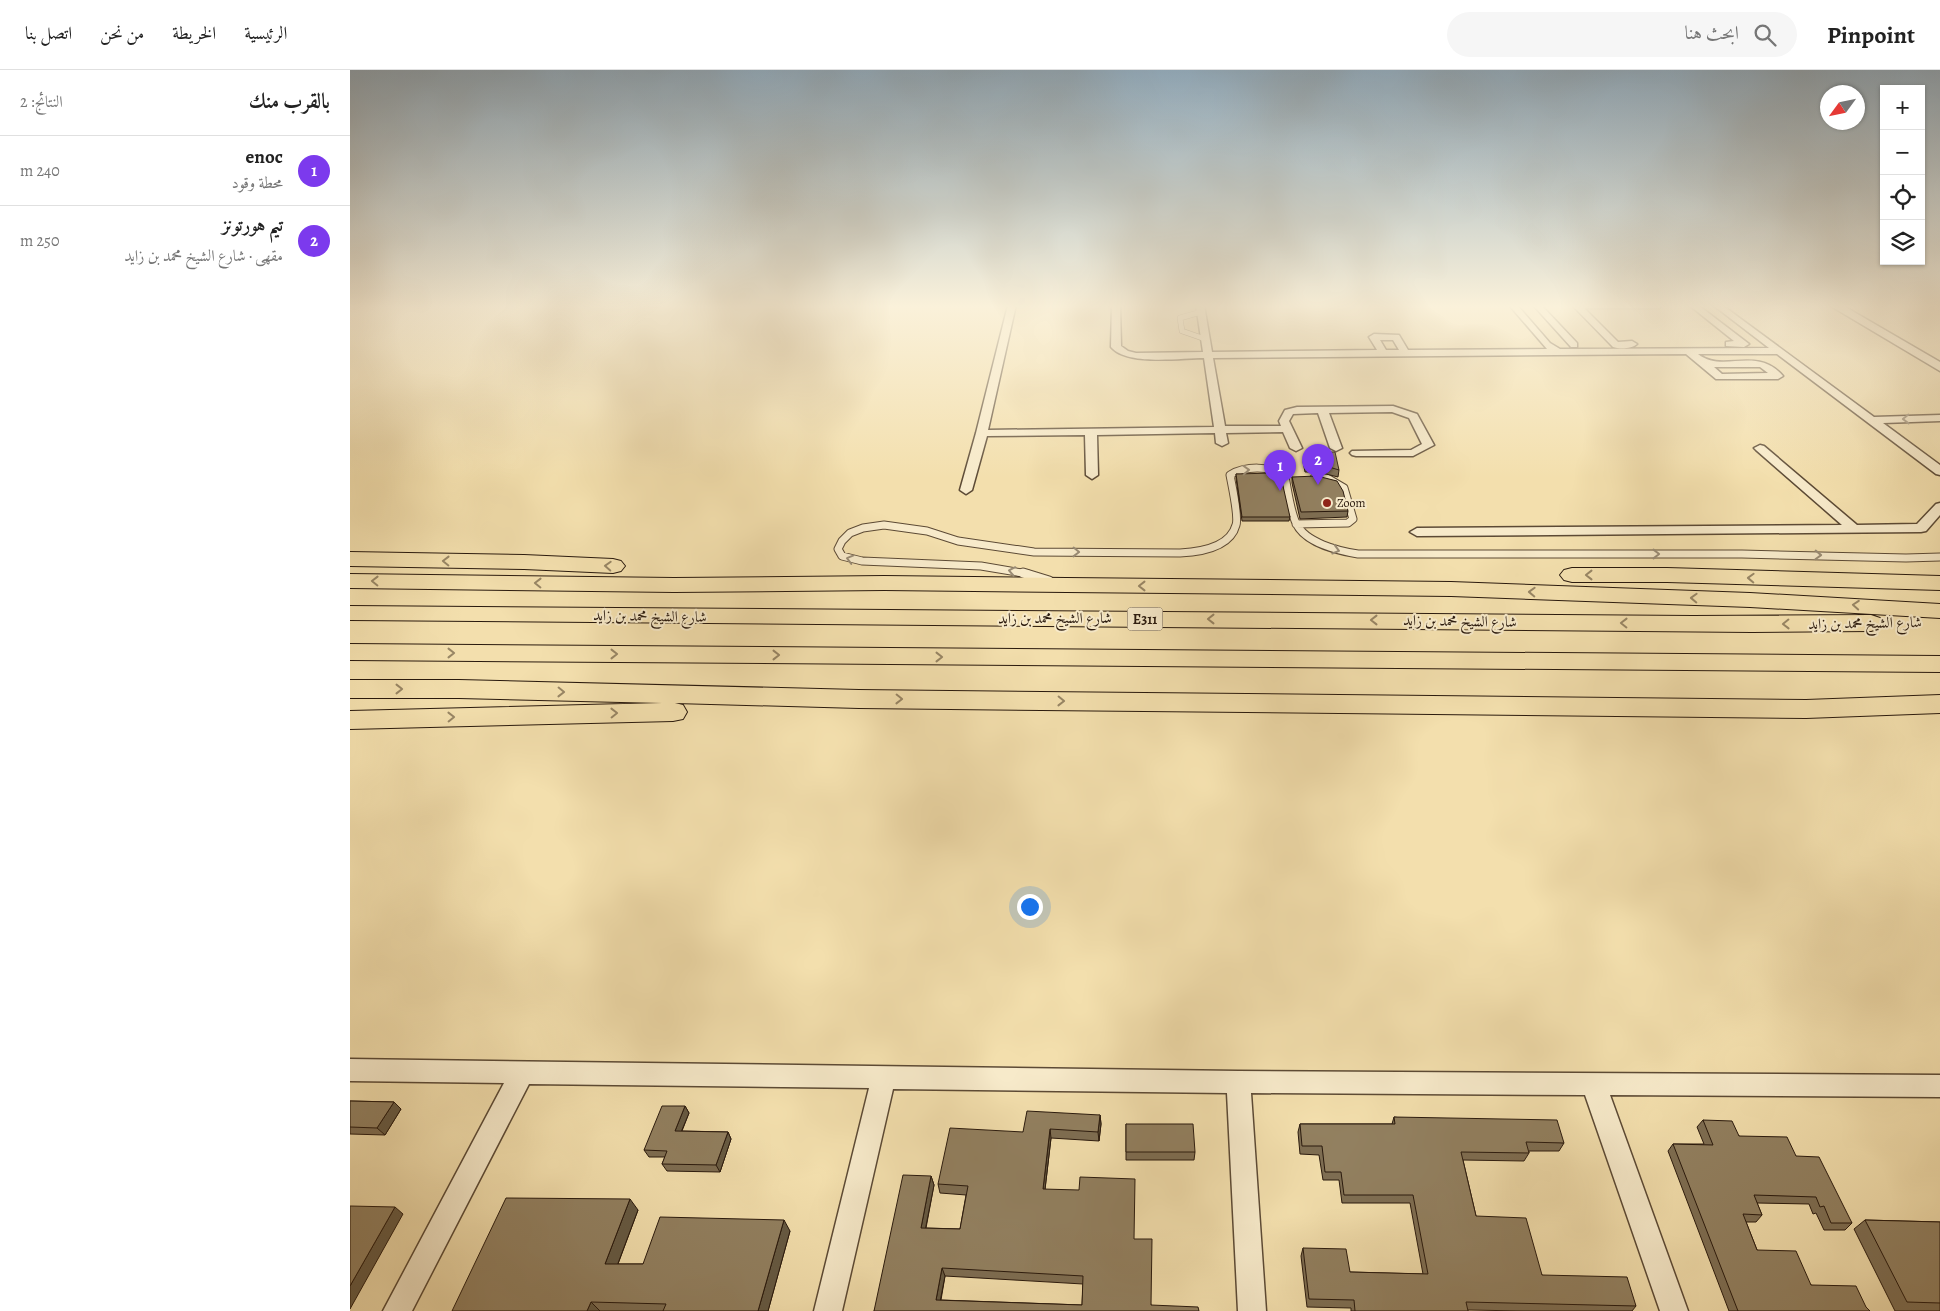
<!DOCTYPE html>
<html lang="ar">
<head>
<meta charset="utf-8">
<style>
	body { margin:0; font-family:Alegreya,Amiri,serif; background:#f6f6f6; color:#222; direction:rtl }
	.controls { position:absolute; right:15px; top:15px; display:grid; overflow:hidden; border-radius:0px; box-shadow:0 1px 4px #0004 }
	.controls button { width:45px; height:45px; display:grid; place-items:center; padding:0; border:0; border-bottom:1px solid #e0e0e0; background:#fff; color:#222; font:25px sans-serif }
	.compass { position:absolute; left:1470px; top:15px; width:45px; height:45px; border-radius:50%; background:#fff; box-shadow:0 1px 4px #0004; rotate:237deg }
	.you { position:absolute; left:679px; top:836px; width:18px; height:18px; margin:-12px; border:4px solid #fff; border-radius:50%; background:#1a73e8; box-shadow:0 0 0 8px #1a73e833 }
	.badge { display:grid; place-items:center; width:32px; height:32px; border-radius:50%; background:#7c3aed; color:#fff; font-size:16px; font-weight:700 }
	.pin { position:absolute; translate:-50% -41px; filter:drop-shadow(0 1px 2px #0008) }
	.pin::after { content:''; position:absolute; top:26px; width:18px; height:15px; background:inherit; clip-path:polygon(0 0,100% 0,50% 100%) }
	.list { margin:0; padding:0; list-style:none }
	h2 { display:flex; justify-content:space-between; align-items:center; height:65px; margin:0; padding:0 20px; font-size:21px }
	h2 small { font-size:16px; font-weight:400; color:#767676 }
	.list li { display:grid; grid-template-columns:32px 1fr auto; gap:15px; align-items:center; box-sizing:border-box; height:70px; padding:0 20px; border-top:1px solid #e0e0e0 }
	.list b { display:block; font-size:19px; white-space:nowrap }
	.list p { margin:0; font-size:16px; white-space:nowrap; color:#767676 }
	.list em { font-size:16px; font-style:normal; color:#767676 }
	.icon { flex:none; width:28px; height:28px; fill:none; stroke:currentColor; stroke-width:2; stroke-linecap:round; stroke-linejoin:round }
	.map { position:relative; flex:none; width:1590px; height:1241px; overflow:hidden; direction:ltr }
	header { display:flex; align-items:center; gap:30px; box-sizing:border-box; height:70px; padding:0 25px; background:#fff; border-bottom:1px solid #e0e0e0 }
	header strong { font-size:24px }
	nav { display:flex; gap:28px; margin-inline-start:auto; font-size:18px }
	.search { width:350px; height:45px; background:#f6f6f6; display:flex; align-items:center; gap:12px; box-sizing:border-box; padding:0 18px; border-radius:28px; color:#767676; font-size:19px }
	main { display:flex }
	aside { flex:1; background:#fff }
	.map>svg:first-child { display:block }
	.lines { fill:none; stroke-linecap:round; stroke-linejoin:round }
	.service-far2-casing { stroke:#5c4a35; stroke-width:6 }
	.service-far1-casing { stroke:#5c4a35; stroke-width:9 }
	.service-casing { stroke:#5c4a35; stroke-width:11 }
	.minor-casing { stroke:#5c4a35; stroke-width:3 }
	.tertiary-casing { stroke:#5c4a35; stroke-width:3 }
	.motorway-casing { stroke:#29190d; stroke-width:2 }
	.service-far2 { stroke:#f7eaca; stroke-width:5 }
	.service-far1 { stroke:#f7eaca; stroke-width:7 }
	.service { stroke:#f7eaca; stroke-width:9 }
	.minor { fill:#f7eaca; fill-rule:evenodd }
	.tertiary { fill:#f7eaca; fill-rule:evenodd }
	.motorway { fill:#f3dfad; fill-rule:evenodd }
	.wall { fill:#7e6e53; stroke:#29190d; fill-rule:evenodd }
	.shaded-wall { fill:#665a43; stroke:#29190d }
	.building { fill:#928060; stroke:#29190d; fill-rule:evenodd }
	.oneway { stroke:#9a8c75 }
	.oneway2 { stroke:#988665 }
	.poi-dot { fill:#8f2418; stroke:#f7eaca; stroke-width:2 }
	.labels { text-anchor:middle; stroke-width:4; stroke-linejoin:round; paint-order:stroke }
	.far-poi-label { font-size:12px; fill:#29190d; stroke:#f7eaca; text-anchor:start }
	.shield { fill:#f7eaca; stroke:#675846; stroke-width:1 }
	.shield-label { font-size:14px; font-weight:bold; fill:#29190d }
	.street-label { font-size:15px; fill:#29190d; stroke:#f7eaca }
</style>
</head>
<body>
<header>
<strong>Pinpoint</strong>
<div class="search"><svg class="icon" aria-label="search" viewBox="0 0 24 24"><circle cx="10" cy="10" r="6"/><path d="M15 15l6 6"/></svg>ابحث هنا</div>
<nav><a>الرئيسية</a><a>الخريطة</a><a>من نحن</a><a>اتصل بنا</a></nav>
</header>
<main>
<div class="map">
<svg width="1590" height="1241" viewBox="0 0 1590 1241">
	<rect width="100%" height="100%" fill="#f3dfad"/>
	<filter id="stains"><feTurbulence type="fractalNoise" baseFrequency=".004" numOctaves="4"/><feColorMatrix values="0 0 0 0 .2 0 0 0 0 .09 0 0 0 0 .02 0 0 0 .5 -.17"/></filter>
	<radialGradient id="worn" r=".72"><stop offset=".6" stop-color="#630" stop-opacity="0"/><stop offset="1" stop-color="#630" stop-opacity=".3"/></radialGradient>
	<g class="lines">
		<defs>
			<path id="service-far2" d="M 851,242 L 830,248 L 832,261 L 855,269"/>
			<path id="service-far1" d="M 946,454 L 998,453 L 1003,449 L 994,418 L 977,408 L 964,408
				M 678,504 L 631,496 L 512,491 L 492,486 L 488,479 L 492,471 L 500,463 L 513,458 L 534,455 L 577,461 L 608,471 L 684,482 L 830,483 C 849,482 880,478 886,455 C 889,447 882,416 880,405 C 895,396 921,395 935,407 C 938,421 940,440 946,453 C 955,473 989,481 1008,484 L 1392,484 L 1556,488 L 1590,487"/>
			<path id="service" d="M 673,503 L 699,511"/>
			<path id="minor" d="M 658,235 L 666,235 L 638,360 L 864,357 L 854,288 C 830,288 777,296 761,277 L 762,235 L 770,235 L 771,276 L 778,281 L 786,283 L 853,282 L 846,235 L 854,235 L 862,282 L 1027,280 L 1019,267 L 1024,264 L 1049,265 L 1058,280 L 1197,279 L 1159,235 L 1167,235 L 1200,273 L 1210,279 L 1419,278 L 1363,235 L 1372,235 L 1524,347 L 1590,345 L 1590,351 L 1533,353 L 1590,395 L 1590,405 L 1586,404 L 1427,284 L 1348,284 C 1373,304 1406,275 1433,306 L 1428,309 L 1366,309 L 1336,284 L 863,288 L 875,356 L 931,356 L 929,351 L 935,340 L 947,337 L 1043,336 L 1067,344 L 1084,375 L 1063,386 L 1006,386 L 1002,385 L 1000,383 L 1002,381 L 1061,380 L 1072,374 L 1059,348 L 1042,342 L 979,343 L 992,378 L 986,381 L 980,378 L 968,343 L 943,344 L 939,351 L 952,378 L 946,381 L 940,378 L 933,362 L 876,363 L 878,373 L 872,376 L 866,373 L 865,363 L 747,365 L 748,405 L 742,409 L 736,405 L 735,365 L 637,366 L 622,420 L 616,424 L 610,420 L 626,363 ZM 1030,270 L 1043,270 L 1049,280 L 1036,280 ZM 1364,297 L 1410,297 L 1418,303 L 1372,304 Z
				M 1183,235 L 1191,235 L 1227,273 L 1227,277 L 1221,277 Z
				M 1222,235 L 1313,235 L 1309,238 L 1234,238 L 1268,272 L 1282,271 L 1287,274 C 1282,279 1269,279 1263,277 Z
				M 1339,235 L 1348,235 L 1399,274 L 1394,277 L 1376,276 L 1376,272 L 1384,271 Z
				M 1410,375 L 1414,376 L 1507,455 L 1567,454 L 1586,434 L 1590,433 L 1590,445 L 1576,461 L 1571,462 L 1067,466 L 1060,462 L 1067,458 L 1492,455 L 1406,380 L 1404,378 Z
				M 0,989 L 888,1001 L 1590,1005 L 1590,1027 L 1260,1025 L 1338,1241 L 1310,1241 L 1235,1025 L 901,1023 L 916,1241 L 888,1241 L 877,1023 L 543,1019 L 492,1241 L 464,1241 L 519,1018 L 179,1014 L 62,1241 L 33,1241 L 154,1013 L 0,1011 Z"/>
			<path id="tertiary" d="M 1479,235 L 1492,235 L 1590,292 L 1590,301 Z"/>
			<path id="motorway" d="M 0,482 L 174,485 L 263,489 L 271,491 L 275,496 L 271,501 L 263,503 L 174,499 L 0,496 Z
				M 1222,498 L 1317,498 L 1590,506 L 1590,520 L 1317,512 L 1222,512 L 1214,510 L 1210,505 L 1214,500 Z
				M 0,504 L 324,508 L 534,506 L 1101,512 L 1400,523 L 1590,534 L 1590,548 L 1400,537 L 1101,526 L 534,520 L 324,522 L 0,518 Z
				M 0,536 L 1343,546 L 1521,545 L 1530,548 L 1534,553 L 1530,558 L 1521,561 L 1402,562 L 0,550 Z
				M 0,574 L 1590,586 L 1590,602 L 0,590 Z
				M 0,610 L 109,610 L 509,620 L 1456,630 L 1590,625 L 1590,643 L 1456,648 L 509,638 L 325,633 L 333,635 L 337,642 L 333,649 L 323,651 L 0,659 L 0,641 L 312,633 L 109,628 L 0,628 Z"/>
		</defs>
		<use href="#service-far2" class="service-far2-casing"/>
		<use href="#service-far1" class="service-far1-casing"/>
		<use href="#service" class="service-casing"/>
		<use href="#minor" class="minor-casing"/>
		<use href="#tertiary" class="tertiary-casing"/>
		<use href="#motorway" class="motorway-casing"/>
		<use href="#service-far2" class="service-far2"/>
		<use href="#service-far1" class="service-far1"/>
		<use href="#service" class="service"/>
		<use href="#minor" class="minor"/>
		<use href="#tertiary" class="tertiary"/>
		<use href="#motorway" class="motorway"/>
	</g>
	<path class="wall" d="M 967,382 L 989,400 L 988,407 L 968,402 L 955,402 L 953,392 L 954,385 L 966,385 Z
		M 886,404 L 924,407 L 940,447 L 939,451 L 892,451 L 886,408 Z
		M 942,407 L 998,441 L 997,447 L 950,449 L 942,413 Z
		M 0,1031 L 44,1032 L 51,1039 L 35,1065 L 0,1064 Z
		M 335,1036 L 339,1043 L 332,1061 L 378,1062 L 381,1069 L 370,1102 L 317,1101 L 312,1094 L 315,1087 L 299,1087 L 294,1080 Z
		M 750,1045 L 751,1054 L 749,1071 L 701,1068 L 695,1119 L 784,1169 L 801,1235 L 524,1241 L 581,1106 L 584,1115 L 576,1158 L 610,1159 L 616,1125 L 590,1123 L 588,1114 L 673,1062 ZM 595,1206 L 733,1214 L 732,1235 L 591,1230 Z
		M 1044,1047 L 1214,1073 L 1209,1081 L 1179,1081 L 1179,1083 L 1174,1091 L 1113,1090 L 1126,1146 L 1192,1205 L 1286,1236 L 1282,1241 L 1174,1241 L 1118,1240 L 1118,1241 L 1001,1241 L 1001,1238 L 957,1237 L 951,1186 L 953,1178 L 1000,1202 L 1073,1204 L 1060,1133 L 992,1133 L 989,1110 L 973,1110 L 969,1085 L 950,1084 L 948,1062 L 950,1054 L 1042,1054 Z
		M 1353,1050 L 1389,1066 L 1446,1086 L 1502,1153 L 1495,1160 L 1474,1160 L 1466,1143 L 1463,1144 L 1459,1134 L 1407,1133 L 1412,1145 L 1406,1152 L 1396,1152 L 1407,1180 L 1461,1215 L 1516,1237 L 1520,1241 L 1379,1241 L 1318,1081 L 1323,1074 L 1354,1074 L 1347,1057 Z
		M 776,1054 L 845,1082 L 844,1090 L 776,1090 Z
		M 288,1140 L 268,1194 L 293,1194 L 440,1161 L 418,1241 L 102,1241 Z
		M 1515,1150 L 1590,1152 L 1590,1241 L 1545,1241 L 1504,1159 Z"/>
	<path class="shaded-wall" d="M 44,1032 L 51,1039 L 35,1065 L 27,1058 Z
		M 335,1036 L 339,1043 L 329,1067 L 325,1061 Z
		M 750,1045 L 751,1054 L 749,1071 L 748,1062 Z
		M 700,1059 L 701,1068 L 694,1128 L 693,1119 Z
		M 378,1062 L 381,1069 L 370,1102 L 366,1095 Z
		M 581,1106 L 584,1115 L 574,1166 L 571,1158 Z
		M 280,1129 L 288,1140 L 264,1204 L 255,1194 Z
		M 45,1137 L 53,1144 L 0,1239 L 0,1216 Z
		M 434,1150 L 440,1161 L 418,1241 L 408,1241 Z
		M 592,1198 L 595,1206 L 589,1237 L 586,1230 Z
		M 241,1232 L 250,1241 L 237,1241 Z"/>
	<path class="building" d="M 967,382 L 985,382 L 989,400 L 969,394 L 956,395 L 954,385 L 967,385 Z
		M 923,403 L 924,407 L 931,407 L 940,447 L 892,447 L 886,404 Z
		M 967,406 L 987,411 L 993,421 L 998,441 L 951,442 L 942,407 Z
		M 0,1031 L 44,1032 L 27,1058 L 0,1057 Z
		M 312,1036 L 335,1036 L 325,1061 L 378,1062 L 366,1095 L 312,1094 L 317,1081 L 294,1080 Z
		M 677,1041 L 750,1045 L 748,1062 L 700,1059 L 693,1119 L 729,1120 L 730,1107 L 785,1109 L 784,1169 L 802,1169 L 801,1235 L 848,1237 L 849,1241 L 524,1241 L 553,1105 L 581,1106 L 571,1158 L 610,1159 L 618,1116 L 588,1114 L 600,1058 L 673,1062 ZM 592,1198 L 733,1206 L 732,1235 L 586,1230 Z
		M 1044,1047 L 1207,1050 L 1214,1073 L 1176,1072 L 1179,1083 L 1111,1082 L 1126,1146 L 1176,1148 L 1192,1205 L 1277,1207 L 1286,1236 L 1116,1232 L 1118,1241 L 1005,1241 L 1004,1230 L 959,1229 L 953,1178 L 996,1179 L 1000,1202 L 1078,1204 L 1063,1125 L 994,1125 L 991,1102 L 975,1102 L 972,1076 L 952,1076 L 950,1054 L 1045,1054 Z
		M 1353,1050 L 1382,1051 L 1389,1066 L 1437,1067 L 1446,1086 L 1469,1087 L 1502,1153 L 1481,1153 L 1474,1136 L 1470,1137 L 1466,1127 L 1404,1125 L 1412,1145 L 1393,1144 L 1407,1180 L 1446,1181 L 1461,1215 L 1506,1216 L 1516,1237 L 1520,1241 L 1388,1241 L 1323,1074 L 1363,1075 Z
		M 776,1054 L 843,1054 L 845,1082 L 776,1082 Z
		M 156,1128 L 280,1129 L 255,1194 L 293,1194 L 310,1147 L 434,1150 L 408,1241 L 313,1241 L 316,1234 L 241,1232 L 237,1241 L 102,1241 Z
		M 0,1136 L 45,1137 L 0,1216 Z
		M 1515,1150 L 1590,1152 L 1590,1233 L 1557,1232 Z"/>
	<defs><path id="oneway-chevron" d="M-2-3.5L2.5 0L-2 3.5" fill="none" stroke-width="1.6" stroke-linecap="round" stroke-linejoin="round" transform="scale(1.25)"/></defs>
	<g class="oneway">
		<use href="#oneway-chevron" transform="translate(1556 349) rotate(179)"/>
		<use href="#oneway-chevron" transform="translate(896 400) rotate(-3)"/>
		<use href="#oneway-chevron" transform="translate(986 480) rotate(16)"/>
		<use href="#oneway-chevron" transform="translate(726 482) rotate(1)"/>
		<use href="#oneway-chevron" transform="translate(1306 484)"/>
		<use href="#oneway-chevron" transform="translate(1468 485) rotate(2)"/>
		<use href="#oneway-chevron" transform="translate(500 489) rotate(-165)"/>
		<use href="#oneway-chevron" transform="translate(662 501) rotate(-169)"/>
	</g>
	<g class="oneway2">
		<use href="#oneway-chevron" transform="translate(96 491) rotate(-179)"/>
		<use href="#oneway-chevron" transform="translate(258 496) rotate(-177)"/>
		<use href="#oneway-chevron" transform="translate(1239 505) rotate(-180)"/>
		<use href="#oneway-chevron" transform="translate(1401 508) rotate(-178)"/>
		<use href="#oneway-chevron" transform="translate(25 511) rotate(-179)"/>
		<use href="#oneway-chevron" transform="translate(188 513) rotate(-179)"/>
		<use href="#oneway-chevron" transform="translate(792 516) rotate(-180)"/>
		<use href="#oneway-chevron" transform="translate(1182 522) rotate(-178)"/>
		<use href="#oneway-chevron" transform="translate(1344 528) rotate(-178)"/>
		<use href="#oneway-chevron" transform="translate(1506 535) rotate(-176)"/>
		<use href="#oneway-chevron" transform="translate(861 549) rotate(-180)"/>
		<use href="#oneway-chevron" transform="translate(1024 550) rotate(-180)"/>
		<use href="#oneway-chevron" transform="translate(1274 553) rotate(-179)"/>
		<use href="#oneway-chevron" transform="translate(1436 554) rotate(179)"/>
		<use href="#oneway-chevron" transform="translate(101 583)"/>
		<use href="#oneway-chevron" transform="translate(264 584)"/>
		<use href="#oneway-chevron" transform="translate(426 585)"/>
		<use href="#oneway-chevron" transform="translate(589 587)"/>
		<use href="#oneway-chevron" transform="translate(49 619)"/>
		<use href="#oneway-chevron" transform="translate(211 622) rotate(1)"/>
		<use href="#oneway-chevron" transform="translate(549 629) rotate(1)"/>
		<use href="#oneway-chevron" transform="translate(711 631) rotate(1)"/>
		<use href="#oneway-chevron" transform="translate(264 643) rotate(-1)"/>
		<use href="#oneway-chevron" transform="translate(101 647) rotate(-1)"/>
	</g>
	<linearGradient id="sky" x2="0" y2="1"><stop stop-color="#91aabb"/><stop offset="0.58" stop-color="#faf1da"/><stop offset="1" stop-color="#faf1da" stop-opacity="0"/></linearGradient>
	<rect width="1590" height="408" fill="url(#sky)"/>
	<circle class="poi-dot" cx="977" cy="433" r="5"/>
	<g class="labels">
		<g class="far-poi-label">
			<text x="987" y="437">Zoom</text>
		</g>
		<rect class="shield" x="777.5" y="537.5" width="35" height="23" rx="4"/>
		<g class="shield-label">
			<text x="795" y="554">E311</text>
		</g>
		<g class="street-label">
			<text transform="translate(300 546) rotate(1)" y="5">شارع الشيخ محمد بن زايد</text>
			<text x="705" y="553">شارع الشيخ محمد بن زايد</text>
			<text transform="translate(1110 551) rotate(1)" y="5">شارع الشيخ محمد بن زايد</text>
			<text transform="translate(1515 553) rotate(-1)" y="5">شارع الشيخ محمد بن زايد</text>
		</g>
	</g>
	<rect width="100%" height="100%" filter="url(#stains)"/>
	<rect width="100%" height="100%" fill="url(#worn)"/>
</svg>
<div class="controls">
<button>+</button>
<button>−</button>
<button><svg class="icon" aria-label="locate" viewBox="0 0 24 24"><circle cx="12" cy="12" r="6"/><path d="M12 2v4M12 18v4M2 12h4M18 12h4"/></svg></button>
<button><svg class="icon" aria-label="layers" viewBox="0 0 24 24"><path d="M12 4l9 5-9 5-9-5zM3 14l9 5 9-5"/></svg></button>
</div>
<svg class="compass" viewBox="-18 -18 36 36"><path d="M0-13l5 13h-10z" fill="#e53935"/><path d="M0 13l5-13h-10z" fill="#767676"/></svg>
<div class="you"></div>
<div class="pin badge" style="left:930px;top:421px">1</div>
<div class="pin badge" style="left:968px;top:415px">2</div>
</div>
<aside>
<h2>بالقرب منك<small>النتائج: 2</small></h2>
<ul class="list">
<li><span class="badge">1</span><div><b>enoc</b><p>محطة وقود</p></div><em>240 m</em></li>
<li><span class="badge">2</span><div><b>تيم هورتونز</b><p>مقهى · شارع الشيخ محمد بن زايد</p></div><em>250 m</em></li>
</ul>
</aside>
</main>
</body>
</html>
